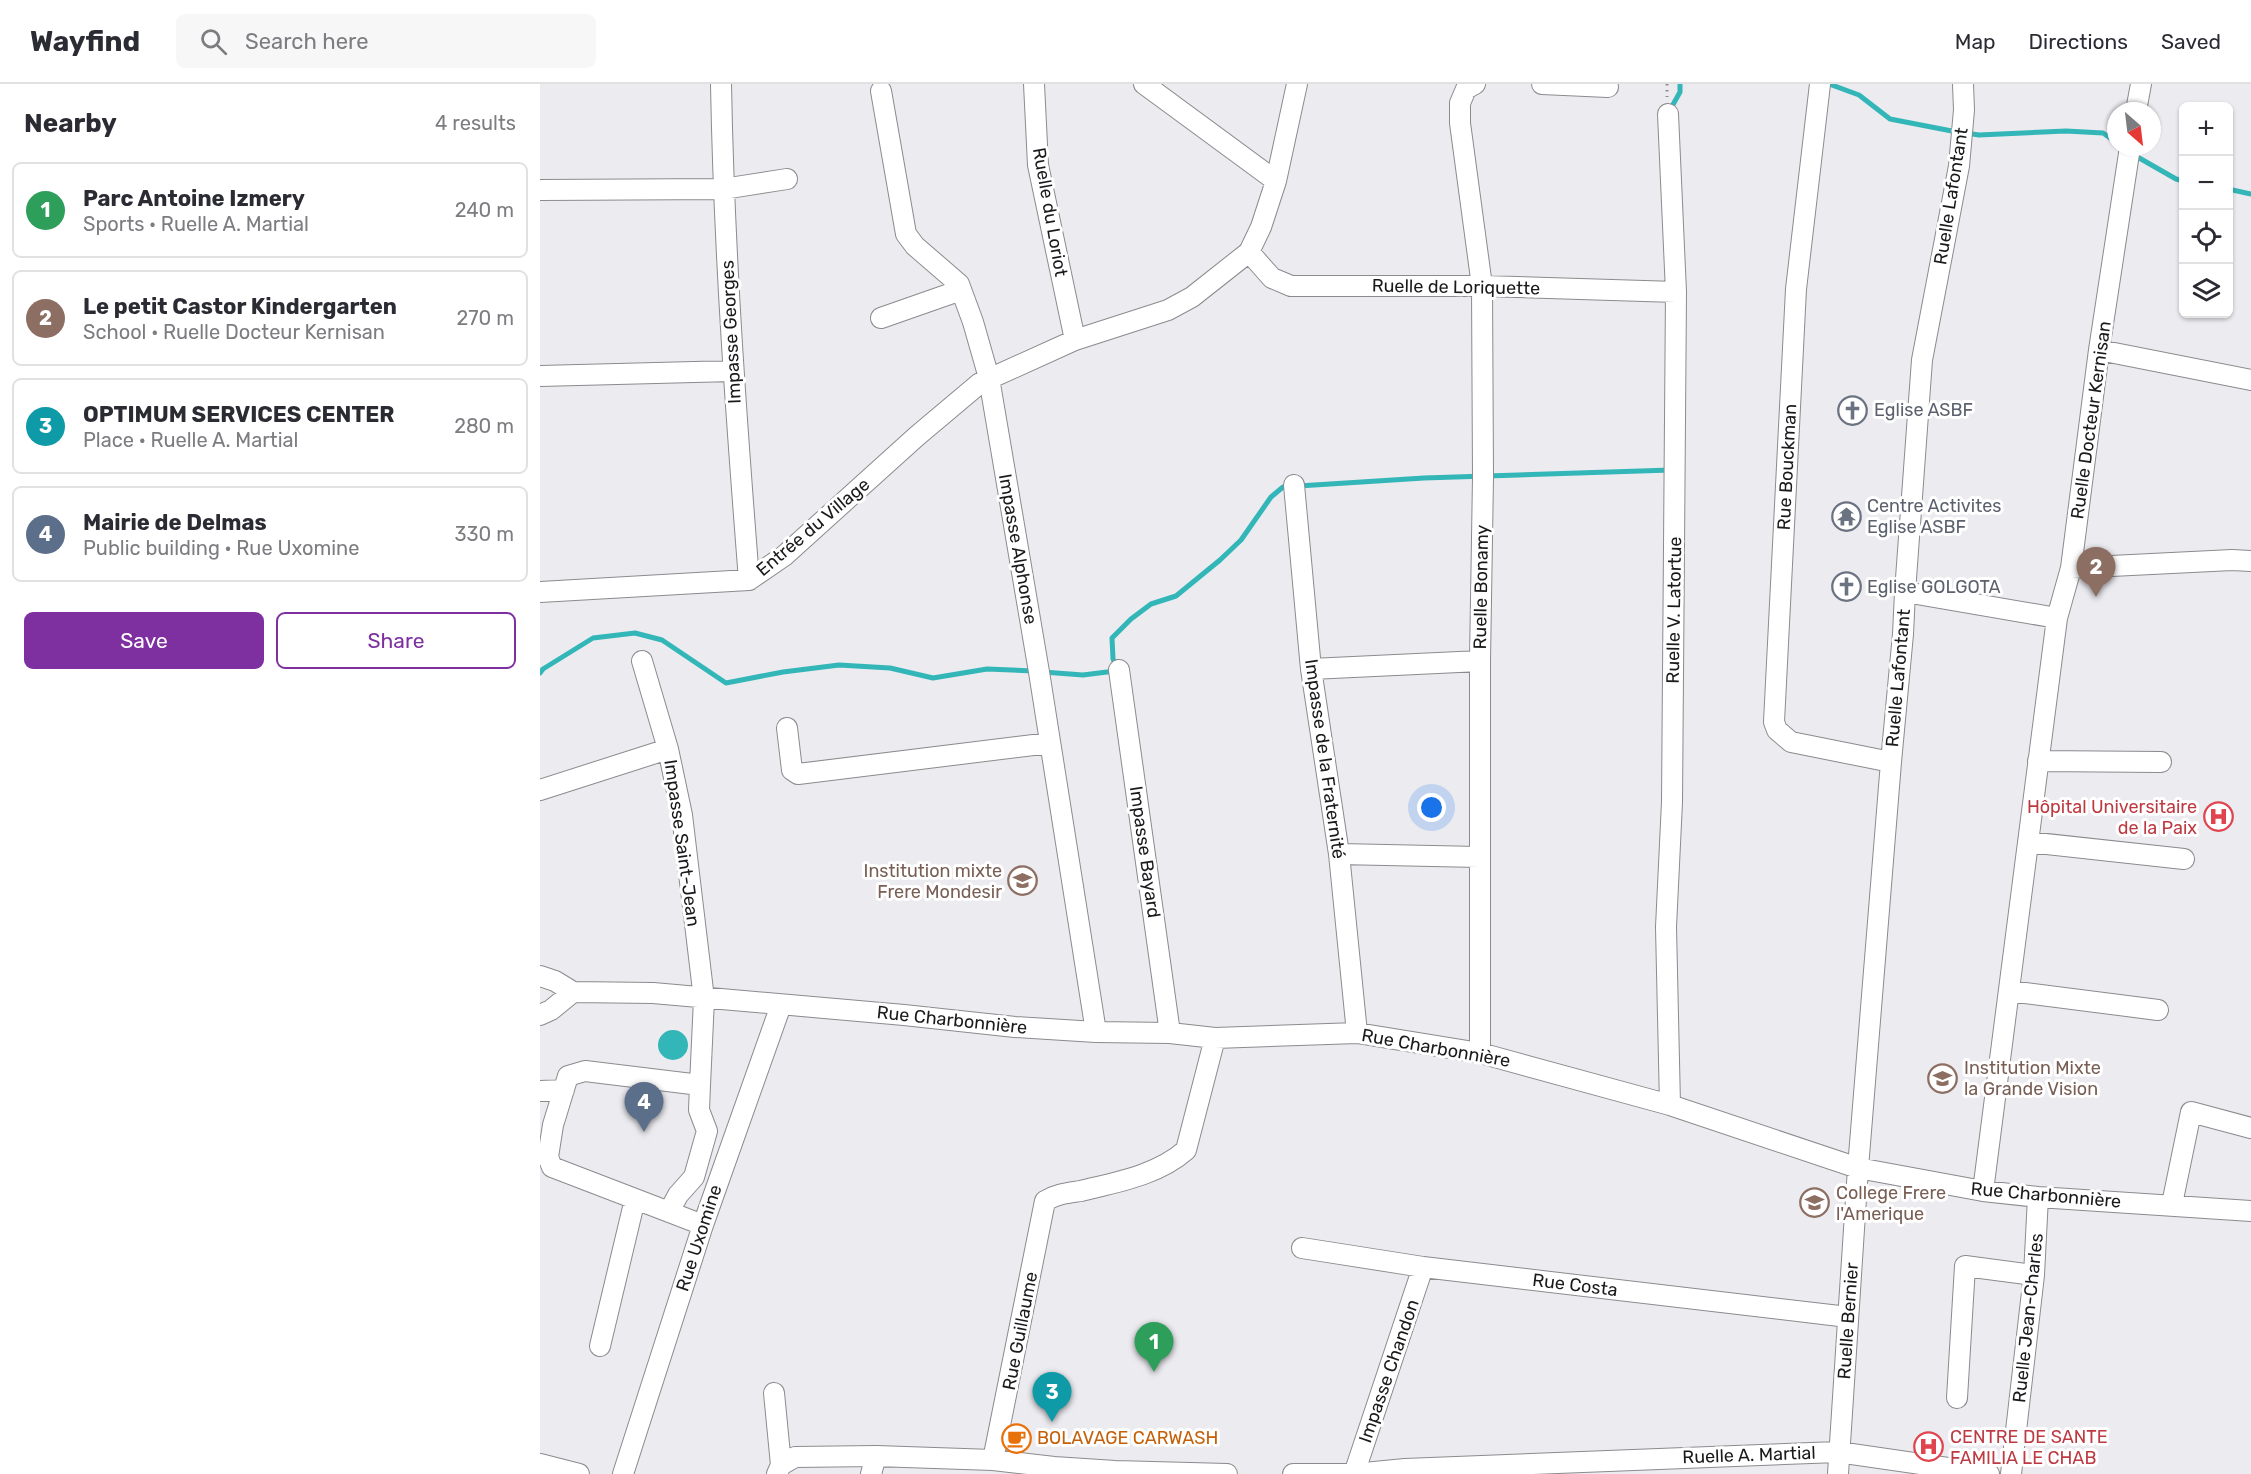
<!DOCTYPE html>
<html lang="en">
<head>
<meta charset="utf-8">
<style>
	body { margin:0; font-family:Rubik,sans-serif; background:#f7f7f7; color:#2b2b33 }
	.controls { position:absolute; right:18px; top:18px; display:grid; overflow:hidden; border-radius:9px; box-shadow:0 2px 4px #0004 }
	.controls button { width:54px; height:54px; display:grid; place-items:center; padding:0; border:0; border-bottom:2px solid #e1e1e2; background:#fff; color:#2b2b33; font:30px sans-serif }
	.compass { position:absolute; left:1567px; top:18px; width:54px; height:54px; border-radius:50%; background:#fff; box-shadow:0 2px 4px #0004; rotate:152deg }
	.you { position:absolute; left:892px; top:724px; width:21px; height:21px; margin:-15px; border:4px solid #fff; border-radius:50%; background:#1a73e8; box-shadow:0 0 0 9px #1a73e833 }
	.badge { display:grid; place-items:center; width:39px; height:39px; border-radius:50%; background:#7e30a1; color:#fff; font-size:20px; font-weight:700 }
	.pin { position:absolute; translate:-50% -50px; filter:drop-shadow(0 2px 3px #0008) }
	.pin::after { content:''; position:absolute; top:32px; width:21px; height:18px; background:inherit; clip-path:polygon(0 0,100% 0,50% 100%) }
	.list { margin:0; padding:0; list-style:none }
	h2 { display:flex; justify-content:space-between; align-items:center; height:78px; margin:0; padding:0 24px; font-size:26px }
	h2 small { font-size:20px; font-weight:400; color:#7c7c81 }
	.list li { display:grid; grid-template-columns:39px 1fr auto; gap:18px; align-items:center; box-sizing:border-box; height:96px; margin:0 12px 12px; padding:0 12px; border:2px solid #e1e1e2; border-radius:9px }
	.list b { display:block; font-size:22px; white-space:nowrap }
	.list p { margin:0; font-size:20px; white-space:nowrap; color:#7c7c81 }
	.list em { font-size:20px; font-style:normal; color:#7c7c81 }
	.actions { display:flex; gap:12px; padding:18px 24px }
	.actions a { flex:1; padding:14px 0; border:2px solid #7e30a1; border-radius:9px; text-align:center; font-size:21px; color:#7e30a1 }
	.actions .main { background:#7e30a1; color:#fff }
	.icon { flex:none; width:33px; height:33px; fill:none; stroke:currentColor; stroke-width:2; stroke-linecap:round; stroke-linejoin:round }
	.map { position:relative; flex:none; width:1711px; height:1390px; overflow:hidden }
	header { display:flex; align-items:center; gap:36px; box-sizing:border-box; height:84px; padding:0 30px; background:#fff; border-bottom:2px solid #e1e1e2 }
	header strong { font-size:28px }
	nav { display:flex; gap:33px; margin-inline-start:auto; font-size:21px }
	.search { width:420px; height:54px; background:#f7f7f7; display:flex; align-items:center; gap:15px; box-sizing:border-box; padding:0 21px; border-radius:9px; color:#7c7c81; font-size:22px }
	main { display:flex }
	aside { flex:1; background:#fff }
	.map>svg:first-child { display:block }
	.water { fill:#33b6b7 }
	.lines { fill:none; stroke-linecap:round; stroke-linejoin:round }
	.stream { stroke:#33b6b7; stroke-width:5 }
	.minor-casing { stroke:#8b8b8f; stroke-width:22 }
	.path { stroke:#8e8e91; stroke-width:3; stroke-dasharray:1.5 4.5; stroke-linecap:butt }
	.minor { stroke:#fff; stroke-width:20 }
	.labels { text-anchor:middle; stroke-width:6; stroke-linejoin:round; paint-order:stroke }
	.street-label { font-size:18px; fill:#1a1a1c; stroke:#fff }
	.worship-label { font-size:18px; fill:#5b616d; stroke:#fff; text-anchor:start }
	.health-label { font-size:18px; fill:#be3a42; stroke:#fff; text-anchor:end }
	.education-label { font-size:18px; fill:#785e54; stroke:#fff; text-anchor:start }
	.food-label { font-size:18px; fill:#c56008; stroke:#fff; text-anchor:start }
</style>
</head>
<body>
<header>
<strong>Wayfind</strong>
<div class="search"><svg class="icon" aria-label="search" viewBox="0 0 24 24"><circle cx="10" cy="10" r="6"/><path d="M15 15l6 6"/></svg>Search here</div>
<nav><a>Map</a><a>Directions</a><a>Saved</a></nav>
</header>
<main>
<aside>
<h2>Nearby<small>4 results</small></h2>
<ul class="list">
<li><span class="badge" style="background:#2e9e5b">1</span><div><b>Parc Antoine Izmery</b><p>Sports · Ruelle A. Martial</p></div><em>240 m</em></li>
<li><span class="badge" style="background:#8d6e63">2</span><div><b>Le petit Castor Kindergarten</b><p>School · Ruelle Docteur Kernisan</p></div><em>270 m</em></li>
<li><span class="badge" style="background:#0f9aa8">3</span><div><b>OPTIMUM SERVICES CENTER</b><p>Place · Ruelle A. Martial</p></div><em>280 m</em></li>
<li><span class="badge" style="background:#5c6f8a">4</span><div><b>Mairie de Delmas</b><p>Public building · Rue Uxomine</p></div><em>330 m</em></li>
</ul>
<div class="actions"><a class="main">Save</a><a>Share</a></div>
</aside>
<div class="map">
<svg width="1711" height="1390" viewBox="0 0 1711 1390">
	<rect width="100%" height="100%" fill="#ebebf0"/>
	<path class="water" d="M118 961a15 15 0 1 1 30 0a15 15 0 1 1-30 0Z"/>
	<g class="lines">
		<path class="stream" d="M 1289,0 L 1319,11 L 1350,35 L 1417,48
			M 1130,26 L 1140,8 L 1140,0
			M 1426,49 L 1439,51 L 1526,47 L 1563,49 L 1576,58
			M 1594,71 L 1636,95 L 1644,97
			M 1688,105 L 1711,110
			M 577,582 L 573,575 L 572,554 L 591,535 L 611,520 L 636,512 L 680,476 L 701,456 L 731,413 L 743,403 L 884,394 L 1131,386
			M 503,588 L 543,591 L 575,587
			M 0,589 L 3,585 L 53,554 L 95,549 L 122,556 L 186,599 L 243,588 L 299,581 L 350,584 L 393,594 L 447,585 L 494,587"/>
		<defs>
			<path id="minor" d="M 181,0 C 184,166 196,331 209,496
				M 494,0 L 498,81 L 535,256
				M 604,0 L 736,97
				M 935,0 L 926,5 L 920,19 L 920,39 L 942,202 L 943,393 L 940,577 L 940,969
				M 1002,0 L 1068,3
				M 1280,0 L 1256,205 L 1234,638 L 1237,646 L 1251,658 L 1351,678
				M 341,7 L 366,150 L 375,162 L 419,200 L 433,238 L 449,294 L 499,588 L 556,948
				M 1596,27 L 1601,0
				M 1128,30 L 1136,208 L 1132,718 L 1126,843 L 1130,1021
				M 0,106 L 183,105 L 247,95
				M 709,168 L 732,194 L 751,202 L 942,202 L 1136,208
				M 341,234 L 421,206
				M 1559,266 L 1711,296
				M 0,292 L 193,287
				M 754,401 L 771,585 L 799,770 L 817,949
				M 1531,484 L 1692,476 L 1711,477
				M 0,508 L 209,496 L 244,472 L 377,352 L 440,299 L 535,256 L 628,226 L 652,213 L 709,168 L 721,143 L 736,97 L 757,0
				M 1365,508 L 1517,534
				M 102,577 L 128,665
				M 771,585 L 940,577
				M 579,586 L 630,949
				M 247,644 L 252,686 L 258,690 L 510,659
				M 1498,677 L 1621,678
				M 0,706 L 128,665 L 142,731 L 164,915 L 160,1001 L 45,987 L 28,992 L 13,1041 L 8,1073 L 12,1083 L 163,1141
				M 1488,758 L 1644,775
				M 799,770 L 939,773
				M 0,892 L 15,897 L 33,908
				M 1469,907 L 1618,926
				M 0,931 L 11,926 L 33,908 L 113,909 L 364,931 L 475,943 L 556,948 L 630,949 L 675,954 L 817,949 L 940,969 L 1130,1021 L 1318,1084 L 1443,1107 L 1498,1113 L 1711,1127
				M 0,1007 L 24,1006
				M 1443,1107 L 1517,534 L 1531,484 L 1559,266 L 1590,63
				M 1632,1120 L 1651,1028 L 1711,1044
				M 129,1128 L 138,1111 L 154,1093 L 167,1047 L 159,1026 L 160,1001
				M 762,1164 L 883,1183 L 1308,1233
				M 60,1262 L 95,1115
				M 234,1309 L 241,1381 L 237,1390
				M 1417,1314 L 1425,1182 L 1494,1191
				M 453,1376 L 505,1117 C 516,1110 528,1109 541,1107 C 577,1098 618,1091 646,1066 L 675,954
				M 0,1380 L 39,1390
				M 241,1381 L 255,1373 L 336,1372 L 453,1376 L 514,1383 L 575,1387 L 687,1390
				M 83,1390 L 163,1141 L 241,921
				M 331,1390 L 336,1372
				M 753,1390 L 814,1390 L 865,1385 L 1298,1368 L 1449,1390
				M 814,1390 L 883,1183
				M 1298,1390 L 1318,1084 L 1351,678 L 1363,550 L 1365,508 L 1382,276 L 1419,82 L 1424,26 L 1423,0
				M 1471,1390 L 1494,1191 L 1498,1113"/>
		</defs>
		<use href="#minor" class="minor-casing"/>
		<path class="path" d="M 1127,0 L 1127,13"/>
		<use href="#minor" class="minor"/>
	</g>
	<defs>
		<symbol id="church-ring" viewBox="-11 -11 22 22"><circle r="9.5" fill="#fff" stroke="#6b7280" stroke-width="1.5"/><path d="M-1.2-6h2.4v3.5h3.3v2.4h-3.3V6h-2.4V-.1h-3.3v-2.4h3.3Z" fill="#6b7280"/></symbol>
		<symbol id="temple-ring" viewBox="-11 -11 22 22"><circle r="9.5" fill="#fff" stroke="#6b7280" stroke-width="1.5"/><path d="M0-6L5-2H3V0L6.5 2.5H4V6H1.5V3h-3V6H-4V2.5H-6.5L-3 0V-2H-5Z" fill="#6b7280"/></symbol>
		<symbol id="hospital-ring" viewBox="-11 -11 22 22"><circle r="9.5" fill="#fff" stroke="#e0444e" stroke-width="1.5"/><path d="M-5-5h3v3.5h4V-5h3V5h-3V1.5h-4V5h-3Z" fill="#e0444e"/></symbol>
		<symbol id="school-ring" viewBox="-11 -11 22 22"><circle r="9.5" fill="#fff" stroke="#8d6e63" stroke-width="1.5"/><path d="M0-5L7-2L0 1L-7-2ZM-4 1L0 2.5L4 1V4Q0 6-4 4Z" fill="#8d6e63"/></symbol>
		<symbol id="university-ring" viewBox="-11 -11 22 22"><circle r="9.5" fill="#fff" stroke="#8d6e63" stroke-width="1.5"/><path d="M0-5L7-2L0 1L-7-2ZM-4 1L0 2.5L4 1V4Q0 6-4 4Z" fill="#8d6e63"/></symbol>
		<symbol id="cafe-ring" viewBox="-11 -11 22 22"><circle r="9.5" fill="#fff" stroke="#e8710a" stroke-width="1.5"/><path d="M-5.5-4.5H6V0H3Q3 3.5 0 3.5H-2.5Q-5.5 3.5-5.5 0ZM3-3.2v2h1.7v-2ZM-6 4.5H4V6H-6Z" fill="#e8710a"/></symbol>
	</defs>
	<g fill-rule="evenodd">
		<use href="#church-ring" x="1296" y="310" width="33" height="33"/>
		<use href="#temple-ring" x="1290" y="416" width="33" height="33"/>
		<use href="#church-ring" x="1290" y="486" width="33" height="33"/>
		<use href="#hospital-ring" x="1662" y="716" width="33" height="33"/>
		<use href="#school-ring" x="466" y="780" width="33" height="33"/>
		<use href="#school-ring" x="1386" y="978" width="33" height="33"/>
		<use href="#university-ring" x="1258" y="1102" width="33" height="33"/>
		<use href="#cafe-ring" x="460" y="1338" width="33" height="33"/>
		<use href="#hospital-ring" x="1372" y="1346" width="33" height="33"/>
	</g>
	<g class="labels">
		<g class="street-label">
			<text transform="translate(1411 112) rotate(-81)" y="6">Ruelle Lafontant</text>
			<text transform="translate(510 128) rotate(80)" y="6">Ruelle du Loriot</text>
			<text transform="translate(916 203) rotate(1)" y="6">Ruelle de Loriquette</text>
			<text transform="translate(191 248) rotate(-93)" y="6">Impasse Georges</text>
			<text transform="translate(1551 336) rotate(-82)" y="6">Ruelle Docteur Kernisan</text>
			<text transform="translate(1247 383) rotate(-87)" y="6">Rue Bouckman</text>
			<text transform="translate(273 443) rotate(-40)" y="6">Entrée du Village</text>
			<text transform="translate(478 465) rotate(80)" y="6">Impasse Alphonse</text>
			<text transform="translate(941 503) rotate(-89)" y="6">Ruelle Bonamy</text>
			<text transform="translate(1134 526) rotate(-89)" y="6">Ruelle V. Latortue</text>
			<text transform="translate(1358 594) rotate(-85)" y="6">Ruelle Lafontant</text>
			<text transform="translate(785 675) rotate(82)" y="6">Impasse de la Fraternité</text>
			<text transform="translate(142 759) rotate(82)" y="6">Impasse Saint-Jean</text>
			<text transform="translate(605 768) rotate(82)" y="6">Impasse Bayard</text>
			<text transform="translate(412 936) rotate(6)" y="6">Rue Charbonnière</text>
			<text transform="translate(896 964) rotate(10)" y="6">Rue Charbonnière</text>
			<text transform="translate(1506 1111) rotate(5)" y="6">Rue Charbonnière</text>
			<text transform="translate(159 1154) rotate(-72)" y="6">Rue Uxomine</text>
			<text transform="translate(1035 1201) rotate(7)" y="6">Rue Costa</text>
			<text transform="translate(1488 1234) rotate(-84)" y="6">Ruelle Jean-Charles</text>
			<text transform="translate(1308 1237) rotate(-86)" y="6">Ruelle Bernier</text>
			<text transform="translate(480 1247) rotate(-79)" y="6">Rue Guillaume</text>
			<text transform="translate(849 1287) rotate(-71)" y="6">Impasse Chandon</text>
			<text transform="translate(1209 1371) rotate(-2)" y="6">Ruelle A. Martial</text>
		</g>
		<g class="worship-label">
			<text x="1334" y="332">Eglise ASBF</text>
			<text x="1327" y="428">Centre Activites<tspan x="1327" dy="21">Eglise ASBF</tspan></text>
			<text x="1327" y="509">Eglise GOLGOTA</text>
		</g>
		<g class="health-label">
			<text x="1657" y="729">Hôpital Universitaire<tspan x="1657" dy="21">de la Paix</tspan></text>
			<text x="1410" y="1359" text-anchor="start">CENTRE DE SANTE<tspan x="1410" dy="21">FAMILIA LE CHAB</tspan></text>
		</g>
		<g class="education-label">
			<text x="462" y="793" text-anchor="end">Institution mixte<tspan x="462" dy="21">Frere Mondesir</tspan></text>
			<text x="1424" y="990">Institution Mixte<tspan x="1424" dy="21">la Grande Vision</tspan></text>
			<text x="1296" y="1115">College Frere<tspan x="1296" dy="21">l'Amerique</tspan></text>
		</g>
		<g class="food-label">
			<text x="497" y="1360">BOLAVAGE CARWASH</text>
		</g>
	</g>
</svg>
<div class="controls">
<button>+</button>
<button>−</button>
<button><svg class="icon" aria-label="locate" viewBox="0 0 24 24"><circle cx="12" cy="12" r="6"/><path d="M12 2v4M12 18v4M2 12h4M18 12h4"/></svg></button>
<button><svg class="icon" aria-label="layers" viewBox="0 0 24 24"><path d="M12 4l9 5-9 5-9-5zM3 14l9 5 9-5"/></svg></button>
</div>
<svg class="compass" viewBox="-18 -18 36 36"><path d="M0-13l5 13h-10z" fill="#e53935"/><path d="M0 13l5-13h-10z" fill="#7c7c81"/></svg>
<div class="you"></div>
<div class="pin badge" style="left:614px;top:1288px;background:#2e9e5b">1</div>
<div class="pin badge" style="left:1556px;top:513px;background:#8d6e63">2</div>
<div class="pin badge" style="left:512px;top:1338px;background:#0f9aa8">3</div>
<div class="pin badge" style="left:104px;top:1048px;background:#5c6f8a">4</div>
</div>
</main>
</body>
</html>
